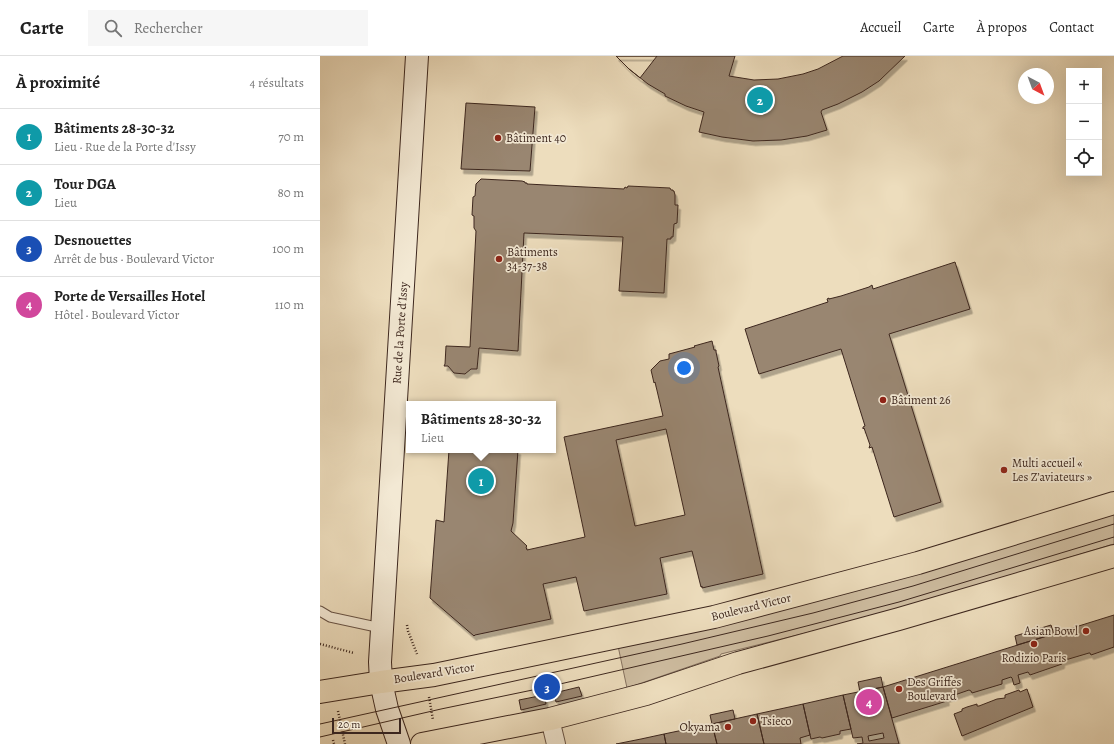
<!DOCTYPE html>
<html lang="fr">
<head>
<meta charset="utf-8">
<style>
	body { margin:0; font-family:Alegreya,serif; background:#f6f6f6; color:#222 }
	.controls { position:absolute; right:12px; top:12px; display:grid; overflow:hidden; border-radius:0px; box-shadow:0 4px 16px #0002 }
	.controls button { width:36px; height:36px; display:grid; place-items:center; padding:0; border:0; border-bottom:1px solid #e0e0e0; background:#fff; color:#222; font:20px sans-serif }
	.compass { position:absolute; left:698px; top:12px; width:36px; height:36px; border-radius:50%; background:#fff; box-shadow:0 4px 16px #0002; rotate:139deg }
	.scale { position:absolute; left:12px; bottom:10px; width:69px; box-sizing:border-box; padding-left:4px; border:2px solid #3d271e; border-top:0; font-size:11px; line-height:14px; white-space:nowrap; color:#3d271e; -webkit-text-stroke:3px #f3e9d4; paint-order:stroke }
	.you { position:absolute; left:364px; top:312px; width:14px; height:14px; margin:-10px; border:3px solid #fff; border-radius:50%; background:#1a73e8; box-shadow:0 0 0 6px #1a73e833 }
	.badge { display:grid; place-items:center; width:26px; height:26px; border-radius:50%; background:#0f766e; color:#fff; font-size:13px; font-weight:700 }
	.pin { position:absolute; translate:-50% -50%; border:2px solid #fff; box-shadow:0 1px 4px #0006 }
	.popup { position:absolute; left:86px; top:345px; width:150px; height:52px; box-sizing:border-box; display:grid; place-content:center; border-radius:0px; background:#fff; filter:drop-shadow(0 1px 3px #0005); font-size:13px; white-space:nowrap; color:#767676 }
	.popup b { font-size:15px; color:#222 }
	.popup::after { content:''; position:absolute; left:50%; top:100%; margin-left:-8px; border:8px solid transparent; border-top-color:#fff }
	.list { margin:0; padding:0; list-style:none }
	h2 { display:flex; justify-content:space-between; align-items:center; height:52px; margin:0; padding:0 16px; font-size:17px }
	h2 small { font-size:13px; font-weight:400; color:#767676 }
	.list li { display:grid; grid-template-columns:26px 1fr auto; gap:12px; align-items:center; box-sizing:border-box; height:56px; padding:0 16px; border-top:1px solid #e0e0e0 }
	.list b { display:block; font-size:15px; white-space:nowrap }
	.list p { margin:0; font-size:13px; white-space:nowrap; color:#767676 }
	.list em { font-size:13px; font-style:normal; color:#767676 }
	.icon { flex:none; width:22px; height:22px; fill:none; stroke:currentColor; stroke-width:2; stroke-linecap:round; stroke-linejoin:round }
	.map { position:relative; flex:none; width:794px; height:688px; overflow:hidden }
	header { display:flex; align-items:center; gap:24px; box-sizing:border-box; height:56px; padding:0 20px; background:#fff; border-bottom:1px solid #e0e0e0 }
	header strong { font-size:19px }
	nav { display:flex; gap:22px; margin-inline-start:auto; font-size:14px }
	.search { width:280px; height:36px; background:#f6f6f6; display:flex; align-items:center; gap:10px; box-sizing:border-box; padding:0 14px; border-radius:0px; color:#767676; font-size:15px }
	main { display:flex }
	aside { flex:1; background:#fff }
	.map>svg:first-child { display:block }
	.green { fill:#cfbea2; stroke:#867260 }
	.building { fill:#998671; stroke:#3d271e; fill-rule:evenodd; filter:url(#shadow) }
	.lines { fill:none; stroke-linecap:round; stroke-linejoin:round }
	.lane-casing { stroke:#695446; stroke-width:11 }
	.street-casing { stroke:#695446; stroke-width:20 }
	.secondary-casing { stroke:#3d271e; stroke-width:24 }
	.primary-casing { stroke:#3d271e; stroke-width:24 }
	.path { stroke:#3d271e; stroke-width:2.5; stroke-dasharray:1 2; stroke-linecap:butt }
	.lane { stroke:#f3e9d4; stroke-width:9 }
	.street { stroke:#f3e9d4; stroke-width:18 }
	.secondary { stroke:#f3e9d4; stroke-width:22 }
	.primary { stroke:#edddbd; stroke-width:22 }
	.tram { stroke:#3d271e; stroke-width:1 }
	.poi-dot { fill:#8f2418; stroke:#f3e9d4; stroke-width:1.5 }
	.labels { text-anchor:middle; stroke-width:3.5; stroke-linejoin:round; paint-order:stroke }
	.poi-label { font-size:12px; fill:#3d271e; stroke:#f3e9d4; text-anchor:start }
	.street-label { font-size:12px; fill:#3d271e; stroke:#f3e9d4 }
</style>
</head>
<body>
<header>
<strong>Carte</strong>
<div class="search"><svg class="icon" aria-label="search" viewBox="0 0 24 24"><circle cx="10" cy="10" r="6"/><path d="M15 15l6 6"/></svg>Rechercher</div>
<nav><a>Accueil</a><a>Carte</a><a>À propos</a><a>Contact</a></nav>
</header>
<main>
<aside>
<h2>À proximité<small>4 résultats</small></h2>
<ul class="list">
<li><span class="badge" style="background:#0f9aa8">1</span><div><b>Bâtiments 28-30-32</b><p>Lieu · Rue de la Porte d'Issy</p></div><em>70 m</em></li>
<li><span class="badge" style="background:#0f9aa8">2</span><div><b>Tour DGA</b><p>Lieu</p></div><em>80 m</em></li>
<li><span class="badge" style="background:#1a4fb4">3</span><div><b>Desnouettes</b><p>Arrêt de bus · Boulevard Victor</p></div><em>100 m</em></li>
<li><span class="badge" style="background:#d1479c">4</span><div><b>Porte de Versailles Hotel</b><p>Hôtel · Boulevard Victor</p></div><em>110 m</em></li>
</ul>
</aside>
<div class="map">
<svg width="794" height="688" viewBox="0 0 794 688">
	<defs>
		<filter id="shadow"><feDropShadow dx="2.5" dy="4.5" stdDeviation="0" flood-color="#0004"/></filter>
	</defs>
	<rect width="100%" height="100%" fill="#edddbd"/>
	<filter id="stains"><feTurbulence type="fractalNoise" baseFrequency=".005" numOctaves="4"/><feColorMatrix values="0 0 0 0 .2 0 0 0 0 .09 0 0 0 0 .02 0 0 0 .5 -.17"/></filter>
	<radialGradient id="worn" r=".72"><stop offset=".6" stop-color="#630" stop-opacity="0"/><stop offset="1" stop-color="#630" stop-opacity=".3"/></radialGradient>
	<path class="green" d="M 794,457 L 794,488 L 558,559 L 401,598 L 400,600 L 307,632 L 298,590 Z"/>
	<path class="building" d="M 296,0 L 337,0 L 320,22 L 309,13 Z
		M 296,0 L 415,0 L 409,20 L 434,24 L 458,23 L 483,18 L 498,13 L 523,0 L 585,0 L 559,25 L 542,36 L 518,48 L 502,54 L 501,56 L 507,74 L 487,80 L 461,84 L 433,85 L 402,81 L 379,76 L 384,56 L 366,50 L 345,40 L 345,38 L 328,28 L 309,13 Z
		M 146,47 L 215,51 L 210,115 L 141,113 Z
		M 161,123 L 202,125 L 205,126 L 205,127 L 207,127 L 207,128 L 304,133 L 305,131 L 307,132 L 308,130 L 350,132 L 351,134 L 353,134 L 353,135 L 354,135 L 355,139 L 355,149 L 358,149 L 357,167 L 354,168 L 353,181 L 351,181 L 351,183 L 347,183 L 344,237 L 299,235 L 303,181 L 204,177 L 198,295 L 159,292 L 157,313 L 151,313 L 145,318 L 134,317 L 128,310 L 124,310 L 125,308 L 126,290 L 150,291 L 156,175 L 154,172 L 154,160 L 152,159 L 153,141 L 155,140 L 156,128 Z
		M 635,206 L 650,253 L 569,278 L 621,446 L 574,461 L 552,391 L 549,392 L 550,389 L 544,372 L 543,373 L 543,371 L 545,370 L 521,293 L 439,318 L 425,273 L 508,246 L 507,243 L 509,242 L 509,243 L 521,240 L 549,231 L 552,229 L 553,233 Z
		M 392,285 L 394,294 L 396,294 L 396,296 L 399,310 L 398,311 L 443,518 L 382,532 L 382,530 L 381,531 L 372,495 L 340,502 L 347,538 L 264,555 L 256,521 L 223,528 L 231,563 L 155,579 L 154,580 L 110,542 L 116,464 L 124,466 L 129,394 L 198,394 L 193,467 L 191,475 L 207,490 L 206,491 L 207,494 L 265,481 L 244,381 L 343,360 L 335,326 L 334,327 L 331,314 L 340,305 L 349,303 L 349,298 L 375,291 L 374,290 ZM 346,373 L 365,459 L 315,470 L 296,384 Z
		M 794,559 L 794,591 L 771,599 L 770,597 L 769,597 L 742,605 L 742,608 L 710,619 L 708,616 L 698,619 L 700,627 L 694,629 L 692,622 L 691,621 L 682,624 L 682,628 L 652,637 L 651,635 L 649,634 L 626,642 L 627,645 L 572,662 L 563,631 Z
		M 731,569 L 734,578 L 697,589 L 695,580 Z
		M 561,621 L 563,631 L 540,636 L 538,626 Z
		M 259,631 L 262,640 L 236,646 L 234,637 Z
		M 563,631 L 579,688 L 537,688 L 543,687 L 542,681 L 533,682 L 523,639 ZM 563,677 L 564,682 L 549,685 L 548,680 Z
		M 707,633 L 713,651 L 642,680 L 634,658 L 642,655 L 642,653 L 647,651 L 657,648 L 657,650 L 659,650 L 677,643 L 685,642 L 685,639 L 699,634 L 700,636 Z
		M 224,639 L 226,648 L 201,654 L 199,644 Z
		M 523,639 L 531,673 L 520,675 L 520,678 L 502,682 L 500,681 L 491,683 L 483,648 Z
		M 483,648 L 490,679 L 480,682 L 481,688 L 444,688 L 437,658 Z
		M 413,654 L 415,663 L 392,668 L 390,659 Z
		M 437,658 L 444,688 L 397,688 L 392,668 Z
		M 392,668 L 397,688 L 346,688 L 344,678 Z
		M 344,678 L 346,688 L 296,688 L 321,683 Z"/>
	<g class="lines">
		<defs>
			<path id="lane" d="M 0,555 L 10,561 L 61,572"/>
			<path id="street" d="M 230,663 L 236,688"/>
			<path id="secondary" d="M 79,688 L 67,653 L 61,626 L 60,606 L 97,0"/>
			<path id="primary" d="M 0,636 L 61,626 L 114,619 L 394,561 L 598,507 L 794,447
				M 102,688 L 230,663 L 326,638 L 418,607 L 579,563 L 794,500"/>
		</defs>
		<use href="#lane" class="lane-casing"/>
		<use href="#street" class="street-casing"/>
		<use href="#secondary" class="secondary-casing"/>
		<use href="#primary" class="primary-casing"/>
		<path class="path" d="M 87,569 L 88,575 L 97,598
			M 0,588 L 34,597
			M 109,641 L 113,664
			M 18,655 L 25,688
			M 13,684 L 14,688"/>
		<use href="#lane" class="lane"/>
		<use href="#street" class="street"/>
		<use href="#secondary" class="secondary"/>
		<use href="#primary" class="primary"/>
		<path class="tram" d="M 0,668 L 362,588 L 493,557 L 593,530 L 794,468
			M 0,681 L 121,653 L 227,631 L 448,580 L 579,546 L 794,481"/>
	</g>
	<g class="poi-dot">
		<circle cx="178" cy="82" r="4"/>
		<circle cx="179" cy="203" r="4"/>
		<circle cx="563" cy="344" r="4"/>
		<circle cx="684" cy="414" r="4"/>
		<circle cx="766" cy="575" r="4"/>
		<circle cx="714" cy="588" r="4"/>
		<circle cx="579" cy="633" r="4"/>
		<circle cx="433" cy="665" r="4"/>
		<circle cx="408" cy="671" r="4"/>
	</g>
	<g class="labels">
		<g class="poi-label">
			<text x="186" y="86">Bâtiment 40</text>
			<text x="187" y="200">Bâtiments<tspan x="187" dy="14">34-37-38</tspan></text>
			<text x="571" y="348">Bâtiment 26</text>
			<text x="692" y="411">Multi accueil «<tspan x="692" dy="14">Les Z’aviateurs »</tspan></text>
			<text x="758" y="579" text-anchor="end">Asian Bowl</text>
			<text x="714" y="606" text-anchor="middle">Rodizio Paris</text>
			<text x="587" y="630">Des Griffes<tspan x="587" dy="14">Boulevard</tspan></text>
			<text x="441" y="669">Tsieco</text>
			<text x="400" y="675" text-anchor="end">Okyama</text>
		</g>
		<g class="street-label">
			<text transform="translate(80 277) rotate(-86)" y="4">Rue de la Porte d'Issy</text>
			<text transform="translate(431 551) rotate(-14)" y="4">Boulevard Victor</text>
			<text transform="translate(114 617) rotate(-9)" y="4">Boulevard Victor</text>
		</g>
	</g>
	<rect width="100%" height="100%" filter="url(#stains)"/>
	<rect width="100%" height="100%" fill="url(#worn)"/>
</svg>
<div class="controls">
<button>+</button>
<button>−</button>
<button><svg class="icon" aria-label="locate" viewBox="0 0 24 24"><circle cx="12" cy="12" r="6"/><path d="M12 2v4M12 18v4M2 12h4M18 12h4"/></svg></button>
</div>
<svg class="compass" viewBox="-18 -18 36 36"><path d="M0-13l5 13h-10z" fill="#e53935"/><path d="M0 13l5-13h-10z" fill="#767676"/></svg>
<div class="scale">20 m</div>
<div class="you"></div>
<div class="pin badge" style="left:161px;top:425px;background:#0f9aa8">1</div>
<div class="popup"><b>Bâtiments 28-30-32</b>Lieu</div>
<div class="pin badge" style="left:440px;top:44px;background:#0f9aa8">2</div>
<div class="pin badge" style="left:227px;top:631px;background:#1a4fb4">3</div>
<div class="pin badge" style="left:549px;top:646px;background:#d1479c">4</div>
</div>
</main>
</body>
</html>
